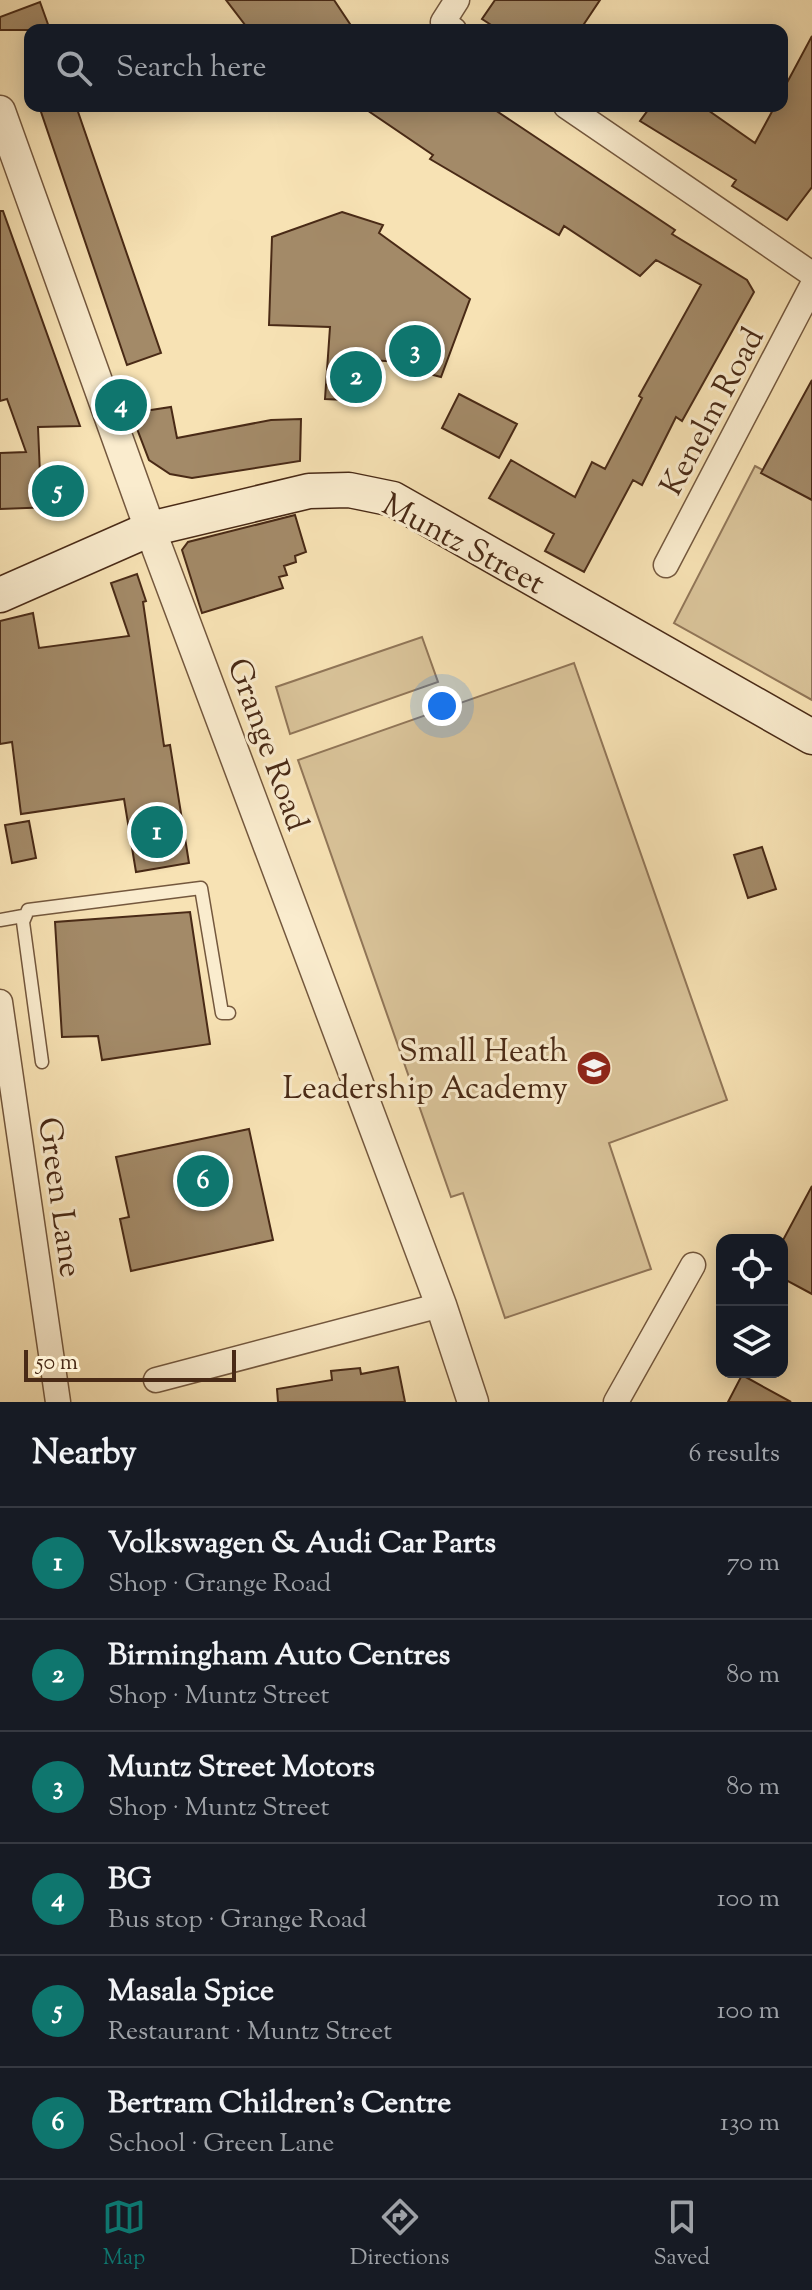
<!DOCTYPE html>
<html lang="en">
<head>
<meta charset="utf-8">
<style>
	body { margin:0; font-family:"Sorts Mill Goudy",serif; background:#242831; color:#f1f3f6 }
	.controls { position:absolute; right:24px; bottom:24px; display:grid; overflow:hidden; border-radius:16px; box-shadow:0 4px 20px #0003 }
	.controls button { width:72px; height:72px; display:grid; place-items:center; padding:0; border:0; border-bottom:2px solid #363941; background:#171b24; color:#f1f3f6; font:40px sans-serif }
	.scale { position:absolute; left:24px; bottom:20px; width:212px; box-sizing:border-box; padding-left:8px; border:4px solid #492a16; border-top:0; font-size:22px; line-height:28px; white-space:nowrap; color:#492a16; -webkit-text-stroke:6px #faecce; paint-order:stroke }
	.you { position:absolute; left:442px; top:706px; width:28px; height:28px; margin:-20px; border:6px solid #fff; border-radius:50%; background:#1a73e8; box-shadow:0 0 0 12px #1a73e833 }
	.badge { display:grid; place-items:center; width:52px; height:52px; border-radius:50%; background:#0f766e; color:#fff; font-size:26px; font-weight:700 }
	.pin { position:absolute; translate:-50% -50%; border:4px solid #fff; box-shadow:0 2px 8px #0006 }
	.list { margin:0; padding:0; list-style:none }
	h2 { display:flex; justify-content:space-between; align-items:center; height:104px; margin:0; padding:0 32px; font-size:34px }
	h2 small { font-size:26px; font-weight:400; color:#9ea1a6 }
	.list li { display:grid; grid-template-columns:52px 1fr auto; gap:24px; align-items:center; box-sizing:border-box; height:112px; padding:0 32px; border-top:2px solid #363941 }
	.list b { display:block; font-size:30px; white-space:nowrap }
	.list p { margin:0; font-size:26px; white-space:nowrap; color:#9ea1a6 }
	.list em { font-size:26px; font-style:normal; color:#9ea1a6 }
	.icon { flex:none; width:44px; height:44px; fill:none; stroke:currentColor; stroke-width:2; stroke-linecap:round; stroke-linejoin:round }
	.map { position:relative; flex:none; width:812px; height:1402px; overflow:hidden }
	.search { position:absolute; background:#171b24; box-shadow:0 4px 20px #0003; left:24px; right:24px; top:24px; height:88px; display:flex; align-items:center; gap:20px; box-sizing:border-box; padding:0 28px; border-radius:16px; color:#9ea1a6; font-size:30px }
	.sheet { height:776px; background:#171b24 }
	nav { display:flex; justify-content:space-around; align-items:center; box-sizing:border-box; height:112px; border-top:2px solid #363941; background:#171b24; font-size:22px; color:#9ea1a6 }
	nav a { display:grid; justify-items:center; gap:4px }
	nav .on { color:#0f766e }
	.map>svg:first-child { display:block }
	.green { fill:#d9c399; stroke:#917658; stroke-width:2 }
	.building { fill:#a38a68; stroke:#492a16; stroke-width:2 }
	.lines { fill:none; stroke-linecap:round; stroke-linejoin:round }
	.service-casing { stroke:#74583e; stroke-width:15 }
	.minor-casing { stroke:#74583e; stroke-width:27 }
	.tertiary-casing { stroke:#74583e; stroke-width:33 }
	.secondary-casing { stroke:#492a16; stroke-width:37 }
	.service { stroke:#faecce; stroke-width:12 }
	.minor { stroke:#faecce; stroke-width:24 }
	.tertiary { stroke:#faecce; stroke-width:30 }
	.secondary { stroke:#faecce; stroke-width:34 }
	.labels { text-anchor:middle; stroke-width:6; stroke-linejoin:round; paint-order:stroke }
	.street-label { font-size:32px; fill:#492a16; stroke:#faecce }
	.poi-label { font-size:32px; fill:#492a16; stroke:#faecce; text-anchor:end }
</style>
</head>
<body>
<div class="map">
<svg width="812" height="1402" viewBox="0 0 812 1402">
	<rect width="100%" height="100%" fill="#f7e2b4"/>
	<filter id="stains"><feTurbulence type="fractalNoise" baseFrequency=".0025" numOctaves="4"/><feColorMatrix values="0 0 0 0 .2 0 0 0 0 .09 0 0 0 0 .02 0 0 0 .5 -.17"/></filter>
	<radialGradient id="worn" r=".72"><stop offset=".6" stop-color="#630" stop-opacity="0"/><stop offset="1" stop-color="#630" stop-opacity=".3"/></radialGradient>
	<path class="green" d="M 755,466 L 812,496 L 812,700 L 674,623 Z
		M 422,637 L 438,682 L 290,734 L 276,687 Z
		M 574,663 L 727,1100 L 609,1143 L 651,1269 L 505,1318 L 463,1193 L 451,1197 L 298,760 Z"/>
	<path class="building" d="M 226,0 L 334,0 L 354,30 L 249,30 Z
		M 495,0 L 600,0 L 580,30 L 499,30 L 482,19 Z
		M 40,2 L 50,30 L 0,30 L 0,17 Z
		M 812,36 L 812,187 L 787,220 L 732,186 L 736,180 L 640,121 L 651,106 L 702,106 L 755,143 L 775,106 L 782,106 L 782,92 Z
		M 39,106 L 76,106 L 161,353 L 127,365 Z
		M 361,106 L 489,106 L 675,230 L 672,234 L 747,280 L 754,292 L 682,421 L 676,417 L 642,485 L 633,480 L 584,572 L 545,551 L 554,534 L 489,498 L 511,460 L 575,497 L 592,462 L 605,469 L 642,398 L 639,396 L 701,285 L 656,260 L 640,276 L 564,226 L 559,235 L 430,159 L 433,155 Z
		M 0,211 L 3,211 L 80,426 L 38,427 L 40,474 L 78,472 L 80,506 L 0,509 L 0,453 L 26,452 L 7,399 L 0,401 Z
		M 342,212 L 383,225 L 379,233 L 470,299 L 441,377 L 414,370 L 414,363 L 371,360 L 367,401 L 325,399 L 330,327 L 269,325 L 272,237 Z
		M 812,380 L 812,500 L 761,473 Z
		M 459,394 L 517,424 L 499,458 L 442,428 Z
		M 171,407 L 177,438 L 271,420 L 301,419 L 300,461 L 192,478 L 170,474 L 149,460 L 131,413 Z
		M 295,515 L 306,552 L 295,556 L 296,562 L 284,566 L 287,575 L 279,577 L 283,588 L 202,613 L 182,550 L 188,542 Z
		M 137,574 L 146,601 L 143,602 L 164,746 L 170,745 L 189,863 L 136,872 L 124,799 L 21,814 L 12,742 L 0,744 L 0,621 L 33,613 L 39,648 L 129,636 L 111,583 Z
		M 29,821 L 36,858 L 12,863 L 5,825 Z
		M 762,847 L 776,889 L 748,898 L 734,855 Z
		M 190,912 L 210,1044 L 102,1060 L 98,1036 L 62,1037 L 55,922 Z
		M 249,1129 L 273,1240 L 131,1271 L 120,1219 L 129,1217 L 116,1157 Z
		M 812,1186 L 812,1294 L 782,1278 L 782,1242 Z
		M 398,1367 L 405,1402 L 278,1402 L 277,1389 L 332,1380 L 331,1371 L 360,1368 L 361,1374 Z
		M 742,1375 L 791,1402 L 728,1402 Z"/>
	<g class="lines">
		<defs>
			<path id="service" d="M 0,920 L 23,916
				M 42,1062 L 23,922 L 28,910 L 201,888 L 222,1013 L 229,1013"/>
			<path id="minor" d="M 454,30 L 443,22 L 457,0
				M 566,106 L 812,274
				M 666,565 L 812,286
				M 0,1002 L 58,1402
				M 156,1380 L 441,1305
				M 616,1402 L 693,1265"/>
			<path id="tertiary" d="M 0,111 L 150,529 L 441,1305 L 473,1402"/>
			<path id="secondary" d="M 0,595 L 150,529 L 309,491 L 349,490 L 393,499 L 812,737"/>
		</defs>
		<use href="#service" class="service-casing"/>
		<use href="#minor" class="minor-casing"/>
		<use href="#tertiary" class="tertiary-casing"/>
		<use href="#secondary" class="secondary-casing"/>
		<use href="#service" class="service"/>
		<use href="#minor" class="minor"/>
		<use href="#tertiary" class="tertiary"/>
		<use href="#secondary" class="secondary"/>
	</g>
	<defs>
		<symbol id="school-disc" viewBox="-11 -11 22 22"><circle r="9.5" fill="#8f2418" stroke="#faecce"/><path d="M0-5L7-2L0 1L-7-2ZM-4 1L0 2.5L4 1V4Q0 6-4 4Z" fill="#fff"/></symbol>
	</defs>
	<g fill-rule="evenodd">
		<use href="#school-disc" x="574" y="1048" width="40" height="40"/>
	</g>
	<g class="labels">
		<g class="street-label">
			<text transform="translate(711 411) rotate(-62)" y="11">Kenelm Road</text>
			<text transform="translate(464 543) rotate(28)" y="11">Muntz Street</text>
			<text transform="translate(269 744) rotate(70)" y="11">Grange Road</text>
			<text transform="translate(61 1197) rotate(82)" y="11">Green Lane</text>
		</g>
		<g class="poi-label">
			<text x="568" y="1061">Small Heath<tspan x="568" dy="37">Leadership Academy</tspan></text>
		</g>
	</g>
	<rect width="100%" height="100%" filter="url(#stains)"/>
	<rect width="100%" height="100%" fill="url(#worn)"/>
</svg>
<div class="controls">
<button><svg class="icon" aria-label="locate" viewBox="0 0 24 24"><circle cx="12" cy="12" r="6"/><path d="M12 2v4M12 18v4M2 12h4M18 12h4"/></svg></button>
<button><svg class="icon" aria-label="layers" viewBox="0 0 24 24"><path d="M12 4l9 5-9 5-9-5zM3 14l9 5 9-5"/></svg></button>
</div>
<div class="scale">50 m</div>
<div class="you"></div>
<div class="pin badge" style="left:157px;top:832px">1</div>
<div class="pin badge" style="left:356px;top:377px">2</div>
<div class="pin badge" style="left:415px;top:351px">3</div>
<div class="pin badge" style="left:121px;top:405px">4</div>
<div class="pin badge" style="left:58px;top:491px">5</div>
<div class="pin badge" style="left:203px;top:1181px">6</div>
<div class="search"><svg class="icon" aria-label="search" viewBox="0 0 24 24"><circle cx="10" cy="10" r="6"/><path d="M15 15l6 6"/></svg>Search here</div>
</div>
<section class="sheet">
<h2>Nearby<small>6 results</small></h2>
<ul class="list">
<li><span class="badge">1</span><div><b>Volkswagen &amp; Audi Car Parts</b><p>Shop · Grange Road</p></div><em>70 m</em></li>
<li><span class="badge">2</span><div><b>Birmingham Auto Centres</b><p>Shop · Muntz Street</p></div><em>80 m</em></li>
<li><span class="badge">3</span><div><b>Muntz Street Motors</b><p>Shop · Muntz Street</p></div><em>80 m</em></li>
<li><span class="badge">4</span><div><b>BG</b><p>Bus stop · Grange Road</p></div><em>100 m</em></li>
<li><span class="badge">5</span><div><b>Masala Spice</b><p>Restaurant · Muntz Street</p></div><em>100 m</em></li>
<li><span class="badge">6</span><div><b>Bertram Children's Centre</b><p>School · Green Lane</p></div><em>130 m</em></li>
</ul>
</section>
<nav>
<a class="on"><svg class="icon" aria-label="map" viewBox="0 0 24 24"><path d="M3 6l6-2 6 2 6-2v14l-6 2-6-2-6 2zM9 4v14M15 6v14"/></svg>Map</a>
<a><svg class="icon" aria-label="directions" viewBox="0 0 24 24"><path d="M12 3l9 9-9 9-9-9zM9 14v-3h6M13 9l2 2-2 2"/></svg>Directions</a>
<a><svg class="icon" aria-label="saved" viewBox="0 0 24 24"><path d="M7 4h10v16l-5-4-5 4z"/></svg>Saved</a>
</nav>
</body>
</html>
